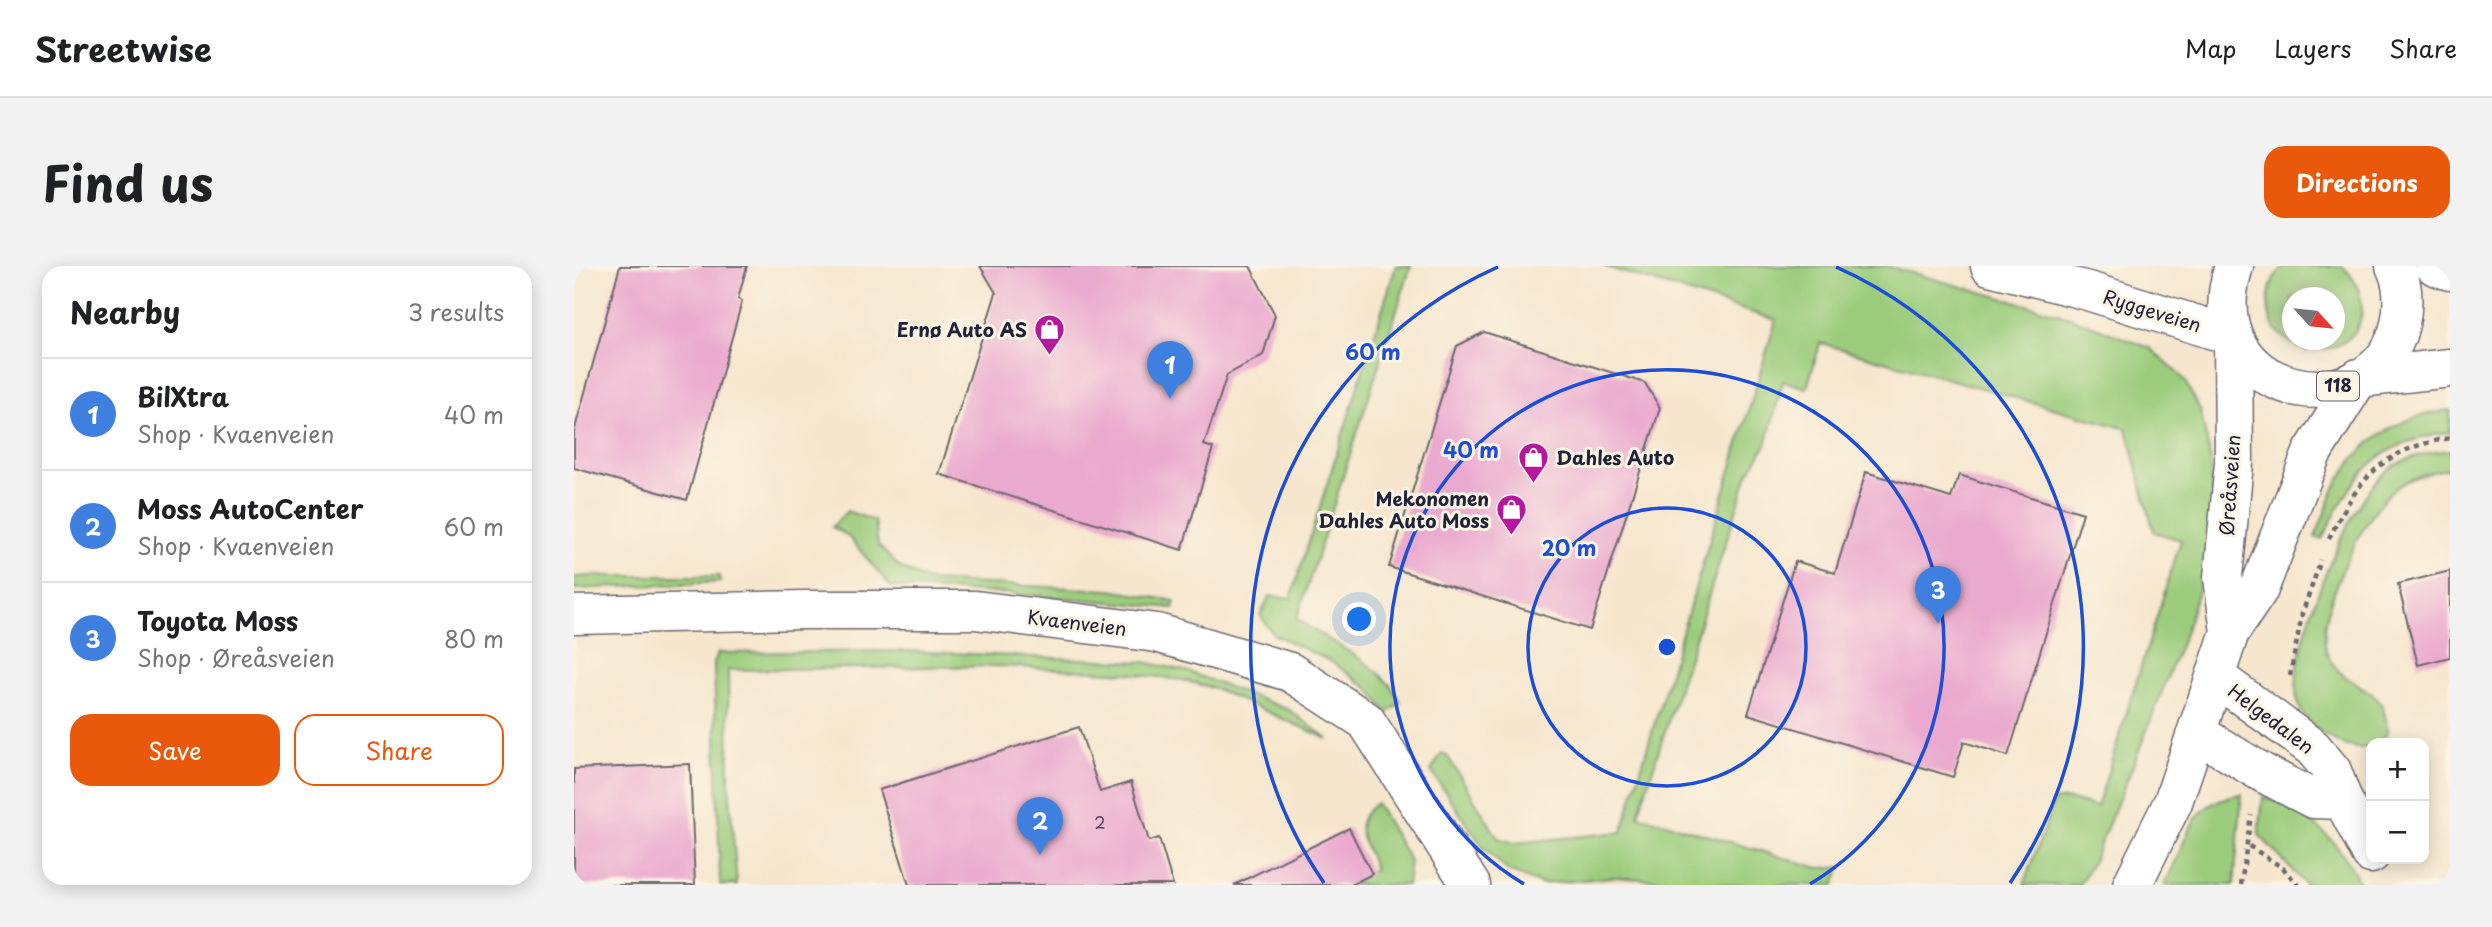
<!DOCTYPE html>
<html lang="en">
<head>
<meta charset="utf-8">
<style>
	body { margin:0; font-family:"Playpen Sans",sans-serif; background:#f2f2f2; color:#202124 }
	.controls { position:absolute; right:21px; bottom:21px; display:grid; overflow:hidden; border-radius:14px; box-shadow:0 4px 18px #0003 }
	.controls button { width:63px; height:63px; display:grid; place-items:center; padding:0; border:0; border-bottom:2px solid #e0e0e0; background:#fff; color:#202124; font:35px sans-serif }
	.compass { position:absolute; left:1708px; top:21px; width:63px; height:63px; border-radius:50%; background:#fff; box-shadow:0 4px 18px #0003; rotate:117deg }
	.you { position:absolute; left:786px; top:354px; width:24px; height:24px; margin:-18px; border:5px solid #fff; border-radius:50%; background:#1a73e8; box-shadow:0 0 0 10px #1a73e833 }
	.badge { display:grid; place-items:center; width:46px; height:46px; border-radius:50%; background:#ea580c; color:#fff; font-size:23px; font-weight:700 }
	.pin { position:absolute; translate:-50% -58px; filter:drop-shadow(0 2px 4px #0008) }
	.pin::after { content:''; position:absolute; top:37px; width:24px; height:21px; background:inherit; clip-path:polygon(0 0,100% 0,50% 100%) }
	.list { margin:0; padding:0; list-style:none }
	h2 { display:flex; justify-content:space-between; align-items:center; height:91px; margin:0; padding:0 28px; font-size:30px }
	h2 small { font-size:23px; font-weight:400; color:#757577 }
	.list li { display:grid; grid-template-columns:46px 1fr auto; gap:21px; align-items:center; box-sizing:border-box; height:112px; padding:0 28px; border-top:2px solid #e0e0e0 }
	.list b { display:block; font-size:26px; white-space:nowrap }
	.list p { margin:0; font-size:23px; white-space:nowrap; color:#757577 }
	.list em { font-size:23px; font-style:normal; color:#757577 }
	.actions { display:flex; gap:14px; padding:21px 28px }
	.actions a { flex:1; padding:16px 0; border:2px solid #ea580c; border-radius:21px; text-align:center; font-size:24px; color:#ea580c }
	.actions .main { background:#ea580c; color:#fff }
	.map { position:relative; flex:none; width:1876px; height:619px; overflow:hidden; border-radius:21px }
	header { display:flex; align-items:center; gap:42px; box-sizing:border-box; height:98px; padding:0 35px; background:#fff; border-bottom:2px solid #e0e0e0 }
	header strong { font-size:33px }
	nav { display:flex; gap:38px; margin-inline-start:auto; font-size:24px }
	.intro { display:flex; align-items:center; justify-content:space-between; box-sizing:border-box; height:168px; padding:0 42px }
	h1 { margin:0; font-size:49px }
	.button { padding:18px 32px; border-radius:21px; background:#ea580c; color:#fff; font-size:24px; font-weight:700 }
	main { display:flex; gap:42px; padding:0 42px }
	aside { flex:1; background:#fff; border-radius:21px; box-shadow:0 4px 18px #0003 }
	.map>svg:first-child { display:block }
	.green { fill:#9bcc7c; stroke:#5e775c; stroke-width:2; fill-rule:evenodd }
	.building { fill:#eaa9ce }
	.lines { fill:none; stroke-linecap:round; stroke-linejoin:round }
	.minor-casing { stroke:#6c676e; stroke-width:41 }
	.major-casing { stroke:#6c676e; stroke-width:41 }
	.path { stroke:#6c676e; stroke-width:4.5; stroke-dasharray:5 5; stroke-linecap:butt }
	.minor { stroke:#fff; stroke-width:38 }
	.major { stroke:#fff; stroke-width:38 }
	.ring { fill:none; stroke:#1d4ed8; stroke-width:3.5 }
	.labels { text-anchor:middle; stroke-width:6; stroke-linejoin:round; paint-order:stroke }
	.number-label { font-size:16px; fill:#544460 }
	.shield { fill:#fcf5e5; stroke:#63616e; stroke-width:2 }
	.shield-label { font-size:18px; font-weight:bold; fill:#22223b }
	.street-label { font-size:19px; fill:#22223b; stroke:#fcf5e5 }
	.poi-label { font-size:19px; font-weight:bold; fill:#22223b; stroke:#fcf5e5; text-anchor:end }
	.centre { fill:#1d4ed8; stroke:#fcf5e5; stroke-width:3.5 }
	.ring-label { font-size:21px; text-anchor:middle; font-weight:bold; fill:#1d4ed8; stroke:#fcf5e5; stroke-width:6; stroke-linejoin:round; paint-order:stroke }
</style>
</head>
<body>
<header>
<strong>Streetwise</strong>
<nav><a>Map</a><a>Layers</a><a>Share</a></nav>
</header>
<div class="intro"><h1>Find us</h1><a class="button">Directions</a></div>
<main>
<aside>
<h2>Nearby<small>3 results</small></h2>
<ul class="list">
<li><span class="badge" style="background:#3f7fe0">1</span><div><b>BilXtra</b><p>Shop · Kvaenveien</p></div><em>40 m</em></li>
<li><span class="badge" style="background:#3f7fe0">2</span><div><b>Moss AutoCenter</b><p>Shop · Kvaenveien</p></div><em>60 m</em></li>
<li><span class="badge" style="background:#3f7fe0">3</span><div><b>Toyota Moss</b><p>Shop · Øreåsveien</p></div><em>80 m</em></li>
</ul>
<div class="actions"><a class="main">Save</a><a>Share</a></div>
</aside>
<div class="map">
<svg width="1876" height="619" viewBox="0 0 1876 619">
	<rect width="100%" height="100%" fill="#fcf5e5"/>
	<filter id="ink" filterUnits="userSpaceOnUse"><feTurbulence type="fractalNoise" baseFrequency=".0143" numOctaves="2"/><feDisplacementMap in="SourceGraphic" scale="14" xChannelSelector="R" yChannelSelector="G"/><feConvolveMatrix kernelMatrix="1 2 1 2 8 2 1 2 1" color-interpolation-filters="sRGB"/></filter>
	<filter id="wash" filterUnits="userSpaceOnUse"><feTurbulence type="fractalNoise" baseFrequency=".00686" numOctaves="4" result="noise"/><feDisplacementMap in="SourceGraphic" scale="28" xChannelSelector="R" yChannelSelector="G"/><feGaussianBlur stdDeviation="1.57" result="paint"/><feColorMatrix in="noise" values="0 0 0 0 0 0 0 0 0 0 0 0 0 0 0 0 0 1.4 0 .05"/><feComposite in="paint" operator="in"/></filter>
	<g filter="url(#wash)">
		<rect width="100%" height="100%" fill="#f6e6cd"/>
		<path class="green" d="M 822,0 L 837,0 L 723,353 C 756,377 809,398 827,436 L 814,447 L 794,422 L 758,396 L 699,368 L 686,349 L 696,330 L 717,332 Z
			M 1029,0 L 1313,0 L 1490,49 L 1576,82 L 1610,113 L 1626,144 L 1635,185 L 1640,242 L 1635,287 L 1612,364 L 1556,507 L 1518,597 L 1505,619 L 1450,619 L 1480,535 L 1494,533 L 1523,541 L 1607,274 L 1580,266 L 1553,163 L 1246,77 L 1233,122 L 1209,115 L 1192,179 L 1174,208 L 1064,549 L 1245,602 L 1267,601 L 1260,619 L 1151,619 L 1039,611 L 967,618 L 934,605 L 909,581 L 857,505 L 868,487 L 874,491 L 924,572 L 940,577 L 1048,566 L 1202,54 Z
			M 1712,0 L 1768,0 C 1792,21 1798,64 1764,79 C 1753,84 1742,84 1731,85 C 1720,79 1707,72 1700,61 C 1690,43 1693,11 1712,0 ZM 1718,32 L 1760,32 L 1760,74 L 1718,74 Z
			M 1876,144 L 1876,166 C 1798,178 1782,207 1748,273 L 1741,271 C 1749,254 1754,236 1762,220 C 1786,174 1826,150 1876,144 Z
			M 1876,184 L 1876,202 C 1855,207 1833,211 1817,226 C 1789,251 1735,356 1755,392 C 1777,430 1813,413 1813,468 C 1805,476 1798,482 1787,482 C 1763,482 1726,456 1723,432 C 1715,382 1774,233 1815,203 C 1831,191 1857,186 1876,184 Z
			M 273,245 L 301,255 L 304,279 L 325,301 L 354,315 L 536,324 L 601,335 L 599,342 L 460,329 L 317,321 L 273,269 L 258,261 Z
			M 21,310 L 145,310 L 146,316 L 0,323 L 0,311 Z
			M 331,385 L 570,396 L 612,405 L 715,444 L 754,473 L 642,423 L 608,414 L 553,407 L 429,400 L 154,404 L 155,517 L 163,619 L 146,619 L 140,397 L 144,387 Z
			M 1668,528 L 1660,619 L 1590,619 C 1614,578 1612,535 1668,528 Z
			M 1689,531 C 1733,544 1768,577 1786,619 L 1732,619 L 1685,569 Z
			M 802,537 L 836,595 L 833,619 L 777,619 L 801,604 C 793,578 772,559 802,537 Z"/>
		<g id="blocks">
			<path class="building" d="M 46,0 L 173,0 L 164,33 L 168,35 L 113,234 L 0,202 L 0,166 Z
				M 406,0 L 676,0 L 701,49 L 689,89 L 653,109 L 630,179 L 639,182 L 608,284 L 365,208 L 422,27 Z
				M 910,66 L 1071,117 L 1086,142 L 1016,364 L 815,301 L 883,80 Z
				M 1292,206 L 1377,232 L 1385,209 L 1509,247 L 1434,490 L 1390,476 L 1379,511 L 1174,448 L 1221,295 L 1261,307 Z
				M 1876,305 L 1876,391 L 1844,399 L 1824,318 Z
				M 505,461 L 526,526 L 557,516 L 575,575 L 585,572 L 599,619 L 335,619 L 305,524 Z
				M 116,498 L 121,619 L 0,619 L 0,503 Z
				M 775,562 L 798,608 L 777,619 L 660,619 Z"/>
		</g>
	</g>
	<g filter="url(#ink)">
		<use href="#blocks" fill-opacity="0" stroke="#6c676e" stroke-width="2"/>
		<g class="lines">
			<defs>
				<path id="minor" d="M 0,349 L 230,344 L 401,344 L 583,367 L 716,406 L 792,455 L 897,619
					M 1656,366 L 1649,311 L 1660,197 L 1659,70
					M 1642,411 L 1739,482 L 1758,505 L 1769,534 L 1797,588
					M 1623,467 L 1687,506 L 1739,533 L 1769,534
					M 1558,619 L 1599,536 L 1656,366 L 1685,323 L 1738,187 L 1785,112"/>
				<path id="major" d="M 1416,0 L 1514,25 L 1659,70
					M 1660,0 C 1617,134 1803,166 1826,58 C 1830,38 1830,18 1821,0
					M 1861,0 L 1876,5
					M 1785,112 L 1876,102"/>
			</defs>
			<use href="#minor" class="minor-casing"/>
			<use href="#major" class="major-casing"/>
			<path class="path" d="M 1755,273 C 1783,214 1808,183 1876,172
				M 1716,410 L 1728,348 L 1747,294
				M 1675,580 L 1709,602 L 1724,619
				M 1667,619 L 1677,549"/>
			<use href="#minor" class="minor"/>
			<use href="#major" class="major"/>
		</g>
	</g>
	<g class="ring">
		<circle cx="1093" cy="381" r="139"/>
		<path d="M950 618A277 277 0 1 1 1236 618"/>
		<path d="M750 617A416 416 0 0 1 924 1M1262 1A416 416 0 0 1 1436 617"/>
	</g>
	<defs>
		<symbol id="shop-pin" viewBox="-11 -11 22 30"><path d="M0 17L-7.5 6A9.5 9.5 0 1 1 7.5 6Z" fill="#b5179e" stroke="#fcf5e5"/><path d="M-5-2.5h2.3a2.7 3.5 0 0 1 5.4 0H5L5.5 6h-11ZM-1.5-2.5h3a1.5 2.3 0 0 0-3 0Z" fill="#fff"/></symbol>
	</defs>
	<g fill-rule="evenodd">
		<use href="#shop-pin" x="458" y="46" width="35" height="47"/>
		<use href="#shop-pin" x="942" y="174" width="35" height="47"/>
		<use href="#shop-pin" x="920" y="226" width="35" height="47"/>
	</g>
	<g class="labels">
		<g class="number-label">
			<text x="526" y="563">2</text>
		</g>
		<rect class="shield" x="1743" y="105.5" width="42" height="29" rx="5"/>
		<g class="shield-label">
			<text x="1764" y="126">118</text>
		</g>
		<g class="street-label">
			<text transform="translate(1578 45) rotate(17)" y="7">Ryggeveien</text>
			<text transform="translate(1656 219) rotate(-86)" y="7">Øreåsveien</text>
			<text transform="translate(503 357) rotate(7)" y="7">Kvaenveien</text>
			<text transform="translate(1697 453) rotate(37)" y="7">Helgedalen</text>
		</g>
		<g class="poi-label">
			<text x="453" y="71">Ernø Auto AS</text>
			<text x="982" y="199" text-anchor="start">Dahles Auto</text>
			<text x="915" y="240">Mekonomen<tspan x="915" dy="22">Dahles Auto Moss</tspan></text>
		</g>
	</g>
	<circle cx="1093" cy="381" r="10" class="centre"/>
	<g class="ring-label">
		<text x="799" y="94">60 m</text>
		<text x="897" y="192">40 m</text>
		<text x="995" y="290">20 m</text>
	</g>
</svg>
<div class="controls">
<button>+</button>
<button>−</button>
</div>
<svg class="compass" viewBox="-18 -18 36 36"><path d="M0-13l5 13h-10z" fill="#e53935"/><path d="M0 13l5-13h-10z" fill="#757577"/></svg>
<div class="you"></div>
<div class="pin badge" style="left:596px;top:133px;background:#3f7fe0">1</div>
<div class="pin badge" style="left:466px;top:589px;background:#3f7fe0">2</div>
<div class="pin badge" style="left:1364px;top:358px;background:#3f7fe0">3</div>
</div>
</main>
</body>
</html>
